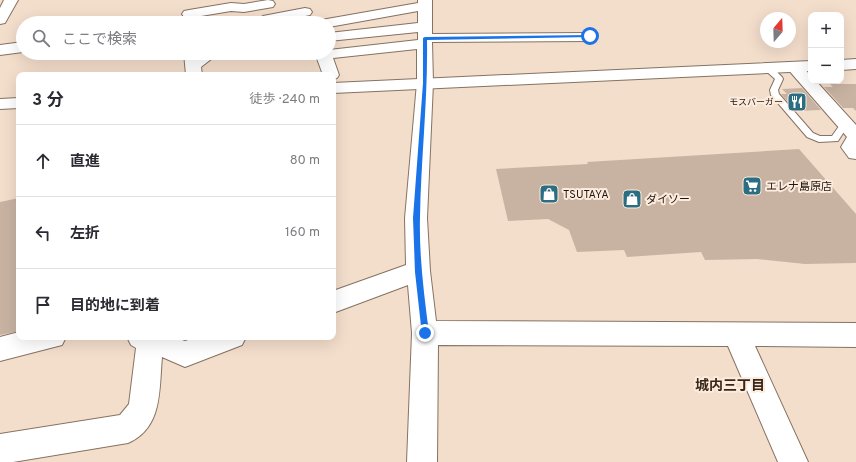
<!DOCTYPE html>
<html lang="ja">
<head>
<meta charset="utf-8">
<style>
	body { margin:0; font-family:Overpass,"Noto Sans JP",sans-serif; background:#f7f7f7; color:#2b2b33 }
	.controls { position:absolute; right:12px; top:12px; display:grid; overflow:hidden; border-radius:8px; box-shadow:0 4px 16px #0002 }
	.controls button { width:36px; height:36px; display:grid; place-items:center; padding:0; border:0; border-bottom:1px solid #e1e1e2; background:#fff; color:#2b2b33; font:20px sans-serif }
	.compass { position:absolute; left:760px; top:12px; width:36px; height:36px; border-radius:50%; background:#fff; box-shadow:0 4px 16px #0002; rotate:19deg }
	.stop { position:absolute; width:12px; height:12px; margin:-9px; border:3px solid #1a73e8; border-radius:50%; background:#fff }
	.stop.end { background:#1a73e8; border-color:#fff; box-shadow:0 1px 4px #0008 }
	.list { margin:0; padding:0; list-style:none }
	h2 { display:flex; justify-content:space-between; align-items:center; height:52px; margin:0; padding:0 16px; font-size:17px }
	h2 small { font-size:13px; font-weight:400; color:#7c7c81 }
	.list li { display:grid; grid-template-columns:26px 1fr auto; gap:12px; align-items:center; box-sizing:border-box; height:72px; padding:0 16px; border-top:1px solid #e1e1e2 }
	.list b { display:block; font-size:15px; white-space:nowrap }
	.list em { font-size:13px; font-style:normal; color:#7c7c81 }
	.icon { flex:none; width:22px; height:22px; fill:none; stroke:currentColor; stroke-width:2; stroke-linecap:round; stroke-linejoin:round }
	.map { position:relative; flex:none; width:856px; height:462px; overflow:hidden }
	.search { position:absolute; background:#fff; box-shadow:0 4px 16px #0002; left:16px; top:16px; width:320px; height:44px; display:flex; align-items:center; gap:10px; box-sizing:border-box; padding:0 14px; border-radius:22px; color:#7c7c81; font-size:15px }
	.panel { position:absolute; background:#fff; box-shadow:0 4px 16px #0002; left:16px; top:72px; width:320px; height:268px; border-radius:8px }
	.map>svg:first-child { display:block }
	.building { fill:#c8b3a2 }
	.lines { fill:none; stroke-linecap:round; stroke-linejoin:round }
	.service-casing { stroke:#867262; stroke-width:2 }
	.minor-casing { stroke:#867262; stroke-width:2 }
	.tertiary-casing { stroke:#867262; stroke-width:2 }
	.service { fill:#fff; fill-rule:evenodd }
	.minor { fill:#fff; fill-rule:evenodd }
	.tertiary { fill:#fff; fill-rule:evenodd }
	.route { fill:#1a73e8 }
	.labels { text-anchor:middle; stroke-width:4; stroke-linejoin:round; paint-order:stroke }
	.far-poi-label { font-size:9px; fill:#1e1711; stroke:#fdebdd; text-anchor:end }
	.poi-label { font-size:11px; fill:#1e1711; stroke:#fdebdd; text-anchor:start }
	.near-neighbourhood-label { font-size:14px; font-weight:bold; fill:#382719; stroke:#fdebdd }
</style>
</head>
<body>
<div class="map">
<svg width="856" height="462" viewBox="0 0 856 462">
	<rect width="100%" height="100%" fill="#f3ddcb"/>
	<path class="building" d="M 830,84 L 856,84 L 856,111 L 853,108 L 843,108 L 824,87 L 833,87 Z
		M 802,88 L 821,110 L 796,111 L 781,94 L 787,94 L 782,89 Z
		M 799,149 L 856,214 L 856,263 L 805,264 L 757,259 L 705,260 L 701,252 L 627,257 L 624,250 L 577,252 L 569,230 L 548,219 L 508,221 L 496,169 L 588,164 L 587,162 Z
		M 19,198 L 19,331 L 0,335 L 0,202 Z"/>
	<g class="lines">
		<defs>
			<path id="service" d="M 765,66 L 771,66 L 782,77 L 783,79 L 778,90 L 779,94 L 813,133 L 820,136 L 832,136 L 842,122 L 848,122 L 849,124 L 838,141 L 819,142 L 807,137 L 771,95 L 770,90 L 775,79 L 765,70 Z"/>
			<path id="minor" d="M 4,0 L 18,0 L 5,23 L 0,24 L 0,8 Z
				M 268,0 L 273,1 L 275,4 L 273,7 L 244,12 L 231,11 L 189,18 L 184,17 L 182,14 L 184,11 L 189,10 L 231,3 L 244,4 Z
				M 418,0 L 432,0 L 432,34 L 590,33 L 595,34 L 597,37 L 595,40 L 590,41 L 432,42 L 433,83 L 427,218 L 430,271 L 436,321 L 856,323 L 856,347 L 755,346 L 808,462 L 778,462 L 728,346 L 438,345 L 437,462 L 407,462 L 412,333 L 408,285 L 333,313 L 333,291 L 406,265 L 405,218 L 417,83 L 417,49 L 333,58 L 339,75 L 337,78 L 333,79 L 333,75 L 323,75 L 315,53 L 329,53 L 329,50 L 418,40 L 418,32 L 329,41 L 329,33 L 418,23 L 418,11 L 329,27 L 329,23 L 320,23 L 322,20 L 327,19 L 418,3 Z
				M 305,8 L 310,9 L 312,12 L 310,15 L 271,23 L 254,23 L 263,16 Z
				M 23,42 L 23,52 L 0,55 L 0,45 Z
				M 184,53 L 219,53 L 201,67 L 202,75 L 186,75 Z
				M 794,62 L 800,64 L 811,76 L 811,81 L 816,81 L 856,125 L 856,159 L 849,158 L 841,147 L 847,137 L 786,67 L 788,64 Z
				M 19,332 L 19,337 L 66,337 L 62,345 L 0,361 L 0,337 Z
				M 127,337 L 173,337 L 185,341 L 198,337 L 246,337 L 242,345 L 185,367 L 162,357 C 159,389 163,428 128,443 L 13,462 L 0,462 L 0,434 L 120,415 L 129,404 L 136,348 L 131,345 Z"/>
			<path id="tertiary" d="M 856,59 L 856,69 L 841,70 L 841,60 Z
				M 811,61 L 811,71 L 333,93 L 333,83 Z
				M 19,98 L 19,108 L 0,109 L 0,99 Z"/>
		</defs>
		<use href="#service" class="service-casing"/>
		<use href="#minor" class="minor-casing"/>
		<use href="#tertiary" class="tertiary-casing"/>
		<use href="#service" class="service"/>
		<use href="#minor" class="minor"/>
		<use href="#tertiary" class="tertiary"/>
	</g>
	<path class="route" d="M 590,35 L 592,37 L 427,40 C 428,99 421,158 420,217 C 419,256 424,294 429,333 L 428,335 L 422,335 L 415,272 L 413,218 L 423,83 L 423,38 L 425,37 Z"/>
	<defs>
		<symbol id="restaurant-square" viewBox="-11 -11 22 22"><rect x="-9" y="-9" width="18" height="18" rx="4" fill="#2c6e81" stroke="#fdebdd"/><path d="M-5-6h1v4h1v-4h1v4h1v-4h1v5L-1.5 .5V6h-2V.5L-5-1ZM5-6V6H3V1.5H1.5Q1.5-4 5-6Z" fill="#fff"/></symbol>
		<symbol id="supermarket-square" viewBox="-11 -11 22 22"><rect x="-9" y="-9" width="18" height="18" rx="4" fill="#2c6e81" stroke="#fdebdd"/><path d="M-6-5.5h2.5l.6 2H6L4.5 2H-2.5L-4.4-4H-6ZM-1.5 3.2a1.3 1.3 0 1 0 .1 0ZM3 3.2a1.3 1.3 0 1 0 .1 0Z" fill="#fff"/></symbol>
		<symbol id="shop-square" viewBox="-11 -11 22 22"><rect x="-9" y="-9" width="18" height="18" rx="4" fill="#2c6e81" stroke="#fdebdd"/><path d="M-5-2.5h2.3a2.7 3.5 0 0 1 5.4 0H5L5.5 6h-11ZM-1.5-2.5h3a1.5 2.3 0 0 0-3 0Z" fill="#fff"/></symbol>
	</defs>
	<g fill-rule="evenodd">
		<use href="#restaurant-square" x="786" y="91" width="22" height="22"/>
		<use href="#supermarket-square" x="741" y="175" width="22" height="22"/>
		<use href="#shop-square" x="538" y="183" width="22" height="22"/>
		<use href="#shop-square" x="621" y="188" width="22" height="22"/>
	</g>
	<g class="labels">
		<g class="far-poi-label">
			<text x="783" y="105">モスバーガー</text>
		</g>
		<g class="poi-label">
			<text x="766" y="190">エレナ島原店</text>
			<text x="563" y="198">TSUTAYA</text>
			<text x="646" y="203">ダイソー</text>
		</g>
		<g class="near-neighbourhood-label">
			<text x="730" y="390">城内三丁目</text>
		</g>
	</g>
</svg>
<div class="controls">
<button>+</button>
<button>−</button>
</div>
<svg class="compass" viewBox="-18 -18 36 36"><path d="M0-13l5 13h-10z" fill="#e53935"/><path d="M0 13l5-13h-10z" fill="#7c7c81"/></svg>
<div class="stop" style="left:590px;top:36px"></div>
<div class="stop end" style="left:425px;top:333px"></div>
<div class="search"><svg class="icon" aria-label="search" viewBox="0 0 24 24"><circle cx="10" cy="10" r="6"/><path d="M15 15l6 6"/></svg>ここで検索</div>
<section class="panel">
<h2>3 分<small>徒歩 · 240 m</small></h2>
<ul class="list">
<li><svg class="icon" aria-label="ahead" viewBox="0 0 24 24"><path d="M12 20V5M6 11l6-6 6 6"/></svg><div><b>直進</b></div><em>80 m</em></li>
<li><svg class="icon" aria-label="left" viewBox="0 0 24 24"><path d="M17 20v-9H6M10 6l-5 5 5 5"/></svg><div><b>左折</b></div><em>160 m</em></li>
<li><svg class="icon" aria-label="arrive" viewBox="0 0 24 24"><path d="M6 21V4h12l-3 4 3 4H6"/></svg><div><b>目的地に到着</b></div></li>
</ul>
</section>
</div>
</body>
</html>
